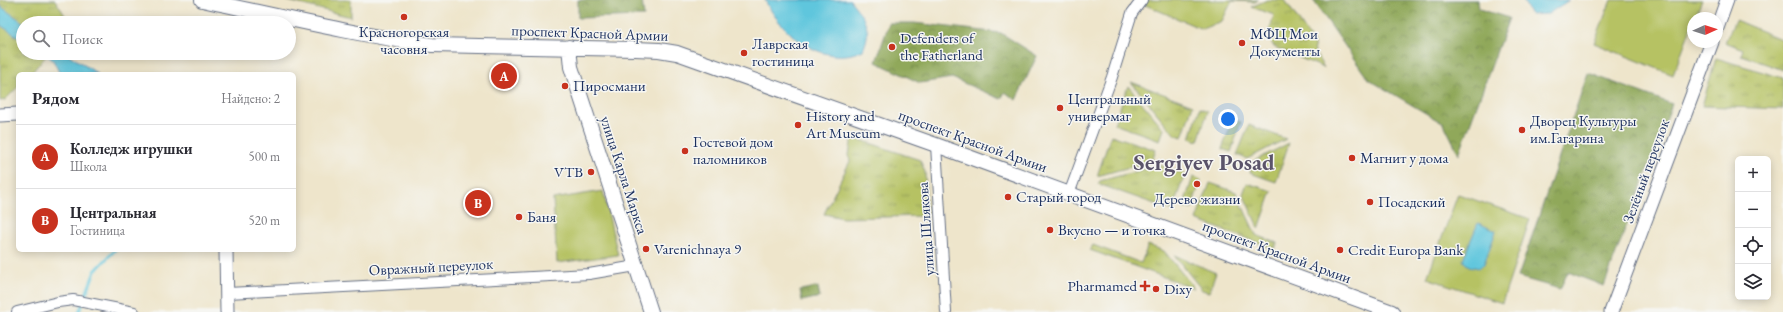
<!DOCTYPE html>
<html lang="ru">
<head>
<meta charset="utf-8">
<style>
	body { margin:0; font-family:"EB Garamond",serif; background:#f2f2f3; color:#2b2b33 }
	.controls { position:absolute; right:12px; bottom:12px; display:grid; overflow:hidden; border-radius:6px; box-shadow:0 2px 10px #0003 }
	.controls button { width:36px; height:36px; display:grid; place-items:center; padding:0; border:0; border-bottom:1px solid #e1e1e2; background:#fff; color:#2b2b33; font:20px sans-serif }
	.compass { position:absolute; left:1687px; top:12px; width:36px; height:36px; border-radius:50%; background:#fff; box-shadow:0 2px 10px #0003; rotate:87deg }
	.you { position:absolute; left:1228px; top:119px; width:14px; height:14px; margin:-10px; border:3px solid #fff; border-radius:50%; background:#1a73e8; box-shadow:0 0 0 6px #1a73e833 }
	.badge { display:grid; place-items:center; width:26px; height:26px; border-radius:50%; background:#c8321e; color:#fff; font-size:13px; font-weight:700 }
	.pin { position:absolute; translate:-50% -50%; border:2px solid #fff; box-shadow:0 1px 4px #0006 }
	.list { margin:0; padding:0; list-style:none }
	h2 { display:flex; justify-content:space-between; align-items:center; height:52px; margin:0; padding:0 16px; font-size:17px }
	h2 small { font-size:13px; font-weight:400; color:#7c7c81 }
	.list li { display:grid; grid-template-columns:26px 1fr auto; gap:12px; align-items:center; box-sizing:border-box; height:64px; padding:0 16px; border-top:1px solid #e1e1e2 }
	.list b { display:block; font-size:15px; white-space:nowrap }
	.list p { margin:0; font-size:13px; white-space:nowrap; color:#7c7c81 }
	.list em { font-size:13px; font-style:normal; color:#7c7c81 }
	.icon { flex:none; width:22px; height:22px; fill:none; stroke:currentColor; stroke-width:2; stroke-linecap:round; stroke-linejoin:round }
	.map { position:relative; flex:none; width:1783px; height:312px; overflow:hidden }
	.search { position:absolute; background:#fff; box-shadow:0 2px 10px #0003; left:16px; top:16px; width:280px; height:44px; display:flex; align-items:center; gap:10px; box-sizing:border-box; padding:0 14px; border-radius:22px; color:#7c7c81; font-size:15px }
	.panel { position:absolute; background:#fff; box-shadow:0 2px 10px #0003; left:16px; top:72px; width:280px; height:180px; border-radius:6px }
	.map>svg:first-child { display:block }
	.grass { fill:url(#grass-tufts); stroke:#687861 }
	.forest { fill:url(#forest-crowns); stroke:#566c5c }
	.park { fill:#b6c264; stroke:#687861 }
	.water { fill:#5fc6dd; stroke:#3d7a9e }
	.lines { fill:none; stroke-linecap:round; stroke-linejoin:round }
	.stream { stroke:#5fc6dd; stroke-width:3 }
	.minor-casing { stroke:#656f84; stroke-width:12 }
	.tertiary-casing { stroke:#656f84; stroke-width:15 }
	.secondary-casing { stroke:#656f84; stroke-width:16 }
	.minor { stroke:#fff; stroke-width:10 }
	.tertiary { stroke:#fff; stroke-width:13 }
	.secondary { stroke:#fff; stroke-width:14 }
	.poi-dot { fill:#c8321e; stroke:#f6f6f2; stroke-width:1.5 }
	.labels { text-anchor:middle; stroke-width:3; stroke-linejoin:round; paint-order:stroke }
	.poi-label { font-size:15px; fill:#1b2f5e; stroke:#f6f6f2; text-anchor:start }
	.street-label { font-size:15px; fill:#1b2f5e; stroke:#f6f6f2 }
	.town-label { font-size:23px; font-weight:bold; fill:#5b546a; stroke:#f6f6f2 }
</style>
</head>
<body>
<div class="map">
<svg width="1783" height="312" viewBox="0 0 1783 312">
	<defs>
		<pattern id="grass-tufts" width="24" height="20" patternUnits="userSpaceOnUse"><rect width="24" height="20" fill="#b6c264"/><path d="M3 7l-1-3M5 7V3M7 7l1-3M15 17l-1-3M17 17v-4M19 17l1-3" fill="none" stroke="#939e56"/></pattern>
		<pattern id="forest-crowns" width="20" height="18" patternUnits="userSpaceOnUse"><rect width="20" height="18" fill="#90a85a"/><path d="M2 6a3 3 0 1 1 6 0M12 15a3 3 0 1 1 6 0" fill="none" stroke="#75894e"/></pattern>
	</defs>
	<rect width="100%" height="100%" fill="#f6f6f2"/>
	<filter id="ink" filterUnits="userSpaceOnUse"><feTurbulence type="fractalNoise" baseFrequency=".025" numOctaves="2"/><feDisplacementMap in="SourceGraphic" scale="8" xChannelSelector="R" yChannelSelector="G"/><feConvolveMatrix kernelMatrix="1 2 1 2 8 2 1 2 1" color-interpolation-filters="sRGB"/></filter>
	<filter id="wash" filterUnits="userSpaceOnUse"><feTurbulence type="fractalNoise" baseFrequency=".012" numOctaves="4" result="noise"/><feDisplacementMap in="SourceGraphic" scale="16" xChannelSelector="R" yChannelSelector="G"/><feGaussianBlur stdDeviation="0.9" result="paint"/><feColorMatrix in="noise" values="0 0 0 0 0 0 0 0 0 0 0 0 0 0 0 0 0 1.4 0 .05"/><feComposite in="paint" operator="in"/></filter>
	<g filter="url(#wash)">
		<rect width="100%" height="100%" fill="#eee5cb"/>
		<path class="grass" d="M 0,0 L 55,0 L 70,23 L 23,23 L 23,53 L 49,53 L 30,74 L 18,74 L 18,87 L 5,100 L 0,101 Z
			M 284,0 L 351,0 L 351,17 Z
			M 1267,0 L 1285,0 L 1314,44 L 1315,53 L 1324,68 L 1274,47 L 1268,36 L 1274,15 L 1251,7 Z
			M 1735,20 L 1783,40 L 1783,70 L 1741,55 L 1743,49 L 1725,42 Z
			M 1716,58 L 1783,78 L 1783,109 L 1702,106 Z
			M 1131,82 L 1193,105 L 1182,137 L 1174,134 Z
			M 1128,86 L 1164,129 L 1160,140 L 1114,124 Z
			M 1200,108 L 1208,111 L 1198,141 L 1190,138 Z
			M 1233,120 L 1241,122 L 1231,152 L 1222,149 Z
			M 1249,125 L 1286,139 L 1247,159 L 1237,155 Z
			M 1111,135 L 1156,150 L 1152,161 L 1097,176 Z
			M 852,137 L 920,160 L 925,172 L 927,216 L 843,218 L 824,214 L 850,161 L 849,155 Z
			M 1289,143 L 1276,182 L 1250,173 L 1254,161 Z
			M 1160,165 L 1185,174 L 1172,210 L 1098,184 L 1100,181 Z
			M 1193,177 L 1201,180 L 1191,209 L 1183,207 Z
			M 1210,183 L 1236,192 L 1256,235 L 1277,243 L 1275,249 L 1196,220 Z
			M 1247,183 L 1272,191 L 1259,229 L 1243,194 Z
			M 1093,245 L 1141,263 L 1148,245 L 1164,251 L 1194,288 L 1090,250 Z
			M 1174,255 L 1216,273 L 1209,292 L 1202,290 Z"/>
		<path class="forest" d="M 578,0 L 642,0 L 644,16 L 578,18 Z
			M 1313,0 L 1478,0 L 1479,9 L 1509,18 L 1459,154 L 1444,124 L 1368,79 Z
			M 889,23 L 914,23 L 1001,33 L 1037,56 L 1016,100 L 1005,92 L 1001,99 L 952,78 L 920,83 L 876,62 Z
			M 1588,73 L 1672,104 L 1604,286 L 1568,272 L 1560,289 L 1518,277 Z
			M 818,287 L 820,297 L 802,301 L 800,290 Z"/>
		<path class="park" d="M 1136,0 L 1258,0 L 1255,2 L 1232,1 L 1222,21 L 1202,29 L 1136,1 Z
			M 1611,0 L 1702,0 L 1695,18 L 1693,18 L 1693,22 L 1673,75 L 1594,43 Z
			M 603,191 L 618,255 L 557,263 L 553,199 Z
			M 1458,194 L 1530,219 L 1502,303 L 1427,278 Z"/>
		<path class="water" d="M 765,0 L 850,0 C 864,18 873,27 863,50 C 824,69 782,34 765,0 Z
			M 1523,0 L 1569,0 L 1548,14 L 1531,15 Z
			M 0,6 L 24,23 L 23,40 L 0,25 Z
			M 43,53 L 66,53 L 98,74 L 60,74 L 53,60 Z
			M 1478,223 L 1496,231 L 1484,264 L 1479,268 L 1469,266 L 1464,262 L 1463,259 Z"/>
		<g class="lines">
			<path class="stream" d="M 79,312 L 95,271 L 115,250"/>
		</g>
	</g>
	<g filter="url(#ink)">
		<g class="lines">
			<defs>
				<path id="minor" d="M 936,145 L 946,312
					M 1069,194 L 1112,77 L 1132,13 L 1142,0
					M 228,293 L 589,274 L 636,266
					M 17,312 L 58,302 L 73,300 L 134,312"/>
				<path id="tertiary" d="M 1717,28 L 1727,0
					M 0,115 L 18,114
					M 226,250 L 227,312
					M 1611,312 L 1712,42"/>
				<path id="secondary" d="M 202,0 C 278,16 355,35 432,45 L 635,49 L 659,50 L 677,53 L 936,145 L 1392,312
					M 569,47 L 571,67 L 651,312"/>
			</defs>
			<use href="#minor" class="minor-casing"/>
			<use href="#tertiary" class="tertiary-casing"/>
			<use href="#secondary" class="secondary-casing"/>
			<use href="#minor" class="minor"/>
			<use href="#tertiary" class="tertiary"/>
			<use href="#secondary" class="secondary"/>
		</g>
	</g>
	<g class="poi-dot">
		<circle cx="404" cy="17" r="4"/>
		<circle cx="1242" cy="43" r="4"/>
		<circle cx="892" cy="47" r="4"/>
		<circle cx="744" cy="53" r="4"/>
		<circle cx="565" cy="86" r="4"/>
		<circle cx="1060" cy="108" r="4"/>
		<circle cx="798" cy="125" r="4"/>
		<circle cx="1522" cy="130" r="4"/>
		<circle cx="685" cy="151" r="4"/>
		<circle cx="1352" cy="158" r="4"/>
		<circle cx="591" cy="172" r="4"/>
		<circle cx="1197" cy="184" r="4"/>
		<circle cx="1008" cy="197" r="4"/>
		<circle cx="1370" cy="202" r="4"/>
		<circle cx="519" cy="217" r="4"/>
		<circle cx="1050" cy="230" r="4"/>
		<circle cx="646" cy="249" r="4"/>
		<circle cx="1340" cy="250" r="4"/>
		<path d="M1143 280h4v4h4v4h-4v4h-4v-4h-4v-4h4z"/>
		<circle cx="1156" cy="289" r="4"/>
	</g>
	<g class="labels">
		<g class="poi-label">
			<text x="404" y="37" text-anchor="middle">Красногорская<tspan x="404" dy="17">часовня</tspan></text>
			<text x="1250" y="39">МФЦ Мои<tspan x="1250" dy="17">Документы</tspan></text>
			<text x="900" y="43">Defenders of<tspan x="900" dy="17">the Fatherland</tspan></text>
			<text x="752" y="49">Лаврская<tspan x="752" dy="17">гостиница</tspan></text>
			<text x="573" y="91">Пиросмани</text>
			<text x="1068" y="104">Центральный<tspan x="1068" dy="17">универмаг</tspan></text>
			<text x="806" y="121">History and<tspan x="806" dy="17">Art Museum</tspan></text>
			<text x="1530" y="126">Дворец Культуры<tspan x="1530" dy="17">им.Гагарина</tspan></text>
			<text x="693" y="147">Гостевой дом<tspan x="693" dy="17">паломников</tspan></text>
			<text x="1360" y="163">Магнит у дома</text>
			<text x="583" y="177" text-anchor="end">VTB</text>
			<text x="1016" y="202">Старый город</text>
			<text x="1197" y="204" text-anchor="middle">Дерево жизни</text>
			<text x="1378" y="207">Посадский</text>
			<text x="527" y="222">Баня</text>
			<text x="1058" y="235">Вкусно — и точка</text>
			<text x="654" y="254">Varenichnaya 9</text>
			<text x="1348" y="255">Credit Europa Bank</text>
			<text x="1137" y="291" text-anchor="end">Pharmamed</text>
			<text x="1164" y="294">Dixy</text>
		</g>
		<g class="street-label">
			<text transform="translate(590 33) rotate(2)" y="5">проспект Красной Армии</text>
			<text transform="translate(973 141) rotate(20)" y="5">проспект Красной Армии</text>
			<text transform="translate(1646 171) rotate(-70)" y="5">Зелёный переулок</text>
			<text transform="translate(624 175) rotate(72)" y="5">улица Карла Маркса</text>
			<text transform="translate(926 229) rotate(-94)" y="5">улица Шлякова</text>
			<text transform="translate(1277 252) rotate(20)" y="5">проспект Красной Армии</text>
			<text transform="translate(431 267) rotate(-3)" y="5">Овражный переулок</text>
		</g>
		<g class="town-label">
			<text x="1204" y="170">Sergiyev Posad</text>
		</g>
	</g>
</svg>
<div class="controls">
<button>+</button>
<button>−</button>
<button><svg class="icon" aria-label="locate" viewBox="0 0 24 24"><circle cx="12" cy="12" r="6"/><path d="M12 2v4M12 18v4M2 12h4M18 12h4"/></svg></button>
<button><svg class="icon" aria-label="layers" viewBox="0 0 24 24"><path d="M12 4l9 5-9 5-9-5zM3 14l9 5 9-5"/></svg></button>
</div>
<svg class="compass" viewBox="-18 -18 36 36"><path d="M0-13l5 13h-10z" fill="#e53935"/><path d="M0 13l5-13h-10z" fill="#7c7c81"/></svg>
<div class="you"></div>
<div class="pin badge" style="left:504px;top:76px">A</div>
<div class="pin badge" style="left:478px;top:203px">B</div>
<div class="search"><svg class="icon" aria-label="search" viewBox="0 0 24 24"><circle cx="10" cy="10" r="6"/><path d="M15 15l6 6"/></svg>Поиск</div>
<section class="panel">
<h2>Рядом<small>Найдено: 2</small></h2>
<ul class="list">
<li><span class="badge">A</span><div><b>Колледж игрушки</b><p>Школа</p></div><em>500 m</em></li>
<li><span class="badge">B</span><div><b>Центральная</b><p>Гостиница</p></div><em>520 m</em></li>
</ul>
</section>
</div>
</body>
</html>
